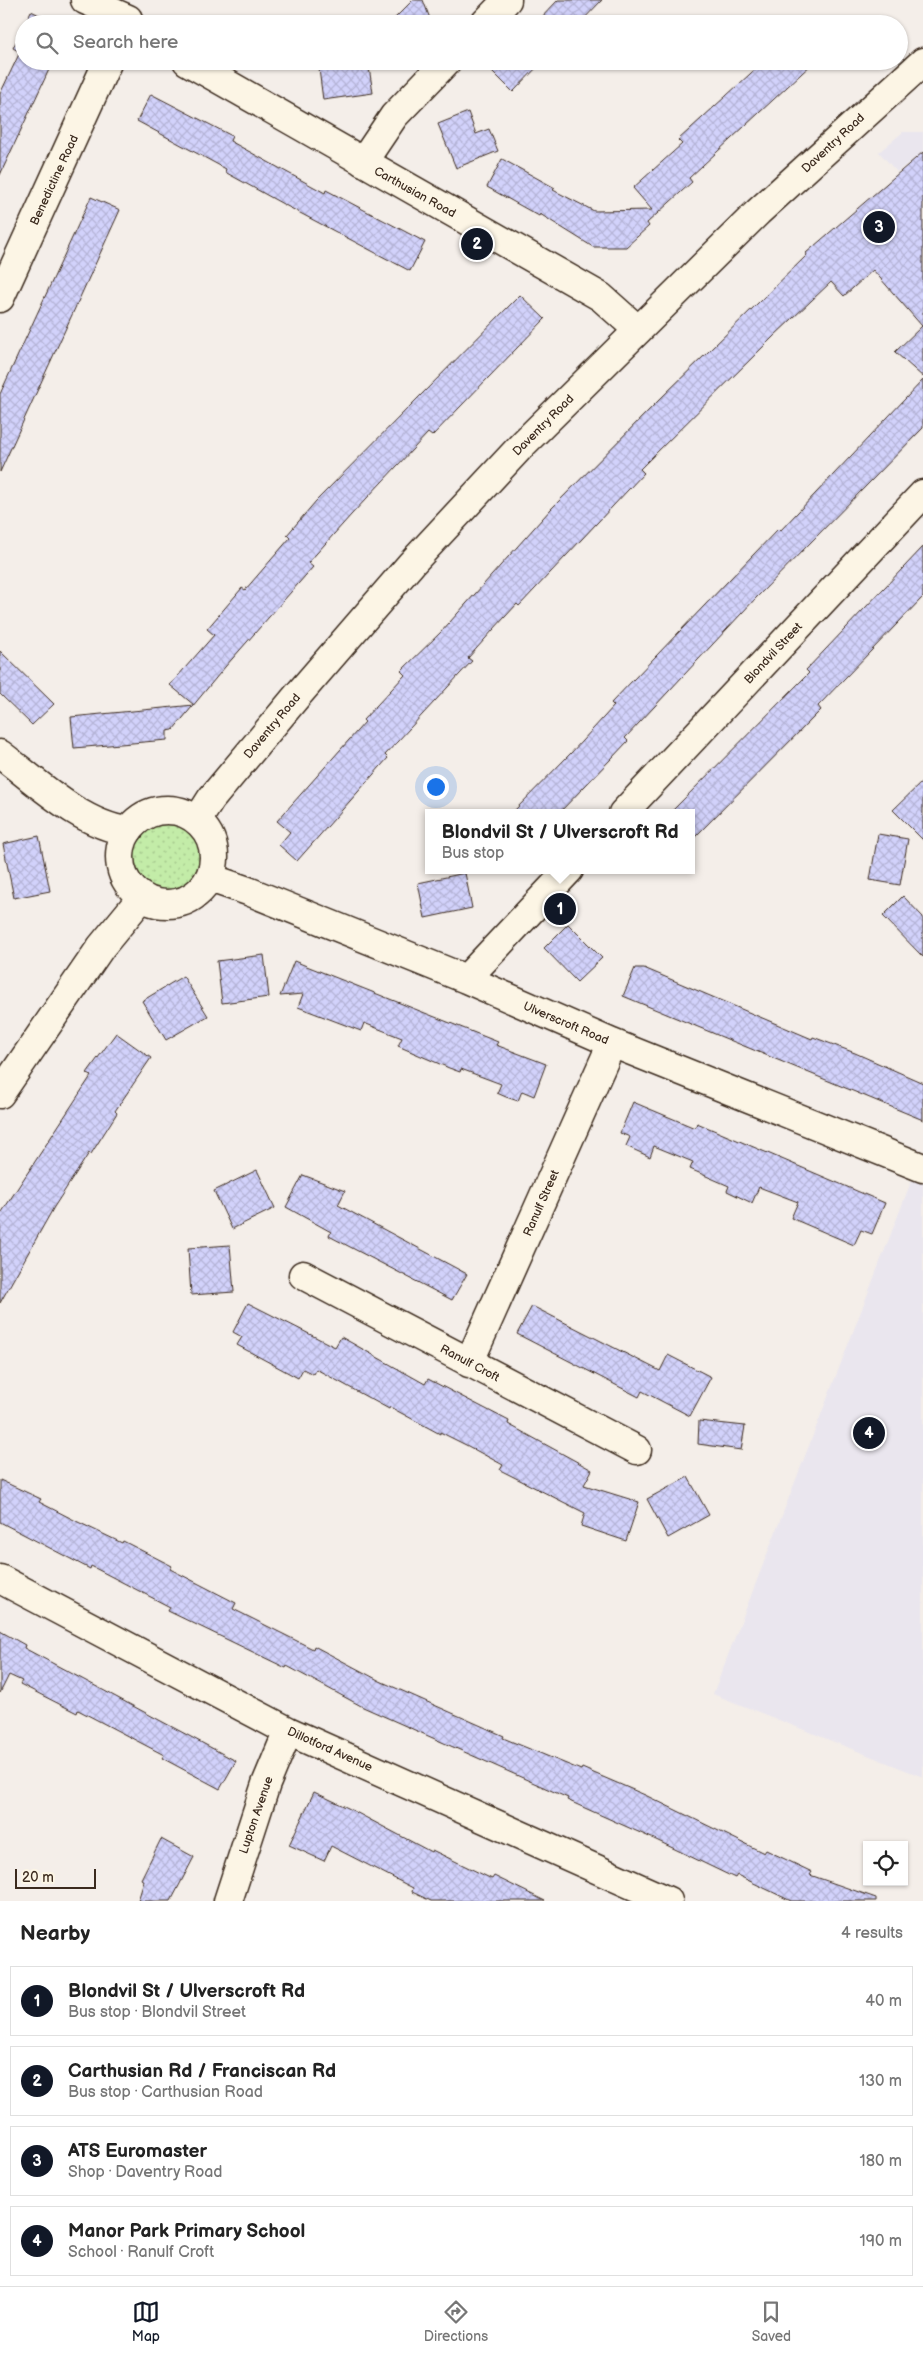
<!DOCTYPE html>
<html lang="en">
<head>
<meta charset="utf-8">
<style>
	body { margin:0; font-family:"Balsamiq Sans",sans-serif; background:#f2f2f2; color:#222 }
	.controls { position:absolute; right:15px; bottom:15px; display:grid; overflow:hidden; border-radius:0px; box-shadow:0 1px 4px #0004 }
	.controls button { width:45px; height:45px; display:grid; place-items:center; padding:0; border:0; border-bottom:1px solid #e0e0e0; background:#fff; color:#222; font:25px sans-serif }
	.scale { position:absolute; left:15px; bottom:12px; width:81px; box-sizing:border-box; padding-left:5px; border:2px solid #3b2a1e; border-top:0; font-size:14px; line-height:18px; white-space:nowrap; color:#3b2a1e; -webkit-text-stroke:4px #fcf5e5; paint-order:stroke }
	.you { position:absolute; left:435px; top:786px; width:18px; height:18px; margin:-12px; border:4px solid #fff; border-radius:50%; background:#1a73e8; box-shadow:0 0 0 8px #1a73e833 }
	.badge { display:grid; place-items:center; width:32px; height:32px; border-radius:50%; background:#111827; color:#fff; font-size:16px; font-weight:700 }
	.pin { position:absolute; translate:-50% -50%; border:2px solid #fff; box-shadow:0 1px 5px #0006 }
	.popup { position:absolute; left:425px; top:809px; width:270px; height:65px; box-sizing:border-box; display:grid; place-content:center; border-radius:0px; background:#fff; filter:drop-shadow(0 1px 4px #0005); font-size:16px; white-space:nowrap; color:#767676 }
	.popup b { font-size:19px; color:#222 }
	.popup::after { content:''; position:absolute; left:50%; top:100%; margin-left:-10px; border:10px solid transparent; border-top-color:#fff }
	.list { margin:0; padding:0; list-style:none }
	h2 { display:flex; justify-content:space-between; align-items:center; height:65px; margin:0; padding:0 20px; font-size:21px }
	h2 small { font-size:16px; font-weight:400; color:#767676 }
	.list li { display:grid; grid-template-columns:32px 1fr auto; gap:15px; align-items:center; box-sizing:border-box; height:70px; margin:0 10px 10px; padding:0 10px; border:1px solid #e0e0e0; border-radius:0px }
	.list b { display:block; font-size:19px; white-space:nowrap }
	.list p { margin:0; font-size:16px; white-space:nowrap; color:#767676 }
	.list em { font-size:16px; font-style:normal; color:#767676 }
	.icon { flex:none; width:28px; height:28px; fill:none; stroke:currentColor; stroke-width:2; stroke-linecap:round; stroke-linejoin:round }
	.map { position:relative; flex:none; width:923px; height:1901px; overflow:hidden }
	.search { position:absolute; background:#fff; box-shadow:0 1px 4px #0004; left:15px; right:15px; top:15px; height:55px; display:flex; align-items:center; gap:12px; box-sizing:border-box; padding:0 18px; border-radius:28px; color:#767676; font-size:19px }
	.sheet { height:385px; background:#fff }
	nav { display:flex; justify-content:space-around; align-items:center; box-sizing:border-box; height:70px; border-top:1px solid #e0e0e0; background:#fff; font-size:14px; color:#767676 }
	nav a { display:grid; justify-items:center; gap:2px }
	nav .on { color:#111827 }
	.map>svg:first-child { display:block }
	.built { fill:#eae6ee }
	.grass { fill:url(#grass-dots); stroke:#7f8b63 }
	.building { fill:url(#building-cross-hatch); stroke:#3b2a1e }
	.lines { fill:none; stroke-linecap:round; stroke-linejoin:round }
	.street-casing { stroke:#3b2a1e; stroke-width:31 }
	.secondary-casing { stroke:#3b2a1e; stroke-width:31 }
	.street { stroke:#fcf5e5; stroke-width:28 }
	.secondary { stroke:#fcf5e5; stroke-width:28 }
	.labels { text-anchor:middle; stroke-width:4; stroke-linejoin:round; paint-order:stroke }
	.street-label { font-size:12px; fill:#3b2a1e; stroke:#fcf5e5 }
</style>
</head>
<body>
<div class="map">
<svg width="923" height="1901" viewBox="0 0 923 1901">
	<defs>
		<pattern id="grass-dots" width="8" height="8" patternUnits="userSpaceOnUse" patternTransform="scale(1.25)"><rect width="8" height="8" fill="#c3eca8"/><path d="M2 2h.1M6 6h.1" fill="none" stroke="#a8cb90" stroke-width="1.8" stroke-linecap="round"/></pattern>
		<pattern id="building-cross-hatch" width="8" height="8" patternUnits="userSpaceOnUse" patternTransform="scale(1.25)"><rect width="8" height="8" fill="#d2d2fb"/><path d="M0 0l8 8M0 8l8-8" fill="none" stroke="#b5b4d7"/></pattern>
	</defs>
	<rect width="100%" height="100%" fill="#f4eee9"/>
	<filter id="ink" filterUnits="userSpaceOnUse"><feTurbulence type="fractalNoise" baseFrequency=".02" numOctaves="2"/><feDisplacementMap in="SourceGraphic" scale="10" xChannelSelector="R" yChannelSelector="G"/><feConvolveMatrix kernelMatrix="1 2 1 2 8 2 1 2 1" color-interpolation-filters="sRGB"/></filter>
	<g filter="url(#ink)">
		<path class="built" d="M 903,132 L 923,132 L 923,152 L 897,172 L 879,152 Z
			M 916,1169 L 923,1172 L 923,1777 L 713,1694 Z"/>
		<path class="grass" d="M131 858a36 36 0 1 1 72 0a36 36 0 1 1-72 0Z"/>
		<path class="building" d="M 413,0 L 423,0 L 432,24 L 389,24 Z
			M 558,0 L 602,0 L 579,24 L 543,24 L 539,20 Z
			M 31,11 L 59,24 L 25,24 Z
			M 24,26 L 24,61 L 53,61 L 0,175 L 0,94 L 20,52 L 13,48 Z
			M 318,61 L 339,61 L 346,65 L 351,61 L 368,61 L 373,93 L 323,100 Z
			M 482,61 L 543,61 L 513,92 Z
			M 767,61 L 815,61 L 689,178 L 692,182 L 647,223 L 649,226 L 626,247 L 593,247 L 540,214 L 539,216 L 487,187 L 502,159 L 555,188 L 553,190 L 594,211 L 652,210 L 633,188 L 682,144 L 678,140 L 762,63 Z
			M 151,94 L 232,136 L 230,141 L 279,168 L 325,193 L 326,190 L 425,242 L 410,271 L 283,204 L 225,172 L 226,169 L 137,121 Z
			M 468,112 L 476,134 L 489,129 L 498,151 L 456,168 L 438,124 Z
			M 923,152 L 923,377 L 895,352 L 922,326 L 873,270 L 844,296 L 831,282 L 773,337 L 640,469 L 644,473 L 519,606 L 517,604 L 493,630 L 468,658 L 472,661 L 385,755 L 388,758 L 297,861 L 279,845 L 290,832 L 277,821 L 365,722 L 363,720 L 405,675 L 401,671 L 441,632 L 551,509 L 659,400 L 807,255 L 806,253 Z
			M 91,197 L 120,210 L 0,472 L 0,394 Z
			M 520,295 L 545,319 L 432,436 L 428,433 L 351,515 L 308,563 L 313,567 L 225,667 L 173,730 L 167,731 L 167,740 L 74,748 L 71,717 L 194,705 L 170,685 L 214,635 L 207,629 L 242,588 L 245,590 L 290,538 L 287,535 L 316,501 Z
			M 923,380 L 923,428 L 756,598 L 625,738 L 628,741 L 611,759 L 559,813 L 512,813 L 571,753 L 614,706 L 611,703 L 656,656 L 778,529 L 780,531 Z
			M 923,547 L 923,597 L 818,706 L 821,710 L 691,841 L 691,813 L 670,813 L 809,673 L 806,670 Z
			M 0,651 L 54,704 L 32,725 L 0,694 Z
			M 923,781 L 923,840 L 893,810 Z
			M 878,834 L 908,839 L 900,885 L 870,880 Z
			M 39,836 L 50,891 L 14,898 L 3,844 Z
			M 465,873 L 472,908 L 425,918 L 418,883 Z
			M 903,896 L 923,917 L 923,957 L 883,916 Z
			M 568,924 L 602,958 L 577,982 L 544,948 Z
			M 264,955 L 269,997 L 222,1003 L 217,961 Z
			M 294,961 L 498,1042 L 496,1045 L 546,1064 L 534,1096 L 522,1091 L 518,1101 L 506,1097 L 497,1093 L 501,1084 L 461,1069 L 460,1072 L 449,1068 L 398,1046 L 402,1038 L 364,1023 L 361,1031 L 298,1007 L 303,994 L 280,996 Z
			M 635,968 L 644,968 L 812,1039 L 813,1037 L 855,1053 L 923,1083 L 923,1120 L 623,996 Z
			M 183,976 L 208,1016 L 166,1040 L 142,1001 Z
			M 116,1033 L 151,1058 L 115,1111 L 117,1113 L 91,1154 L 89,1153 L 54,1207 L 0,1303 L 0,1215 L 91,1076 L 87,1073 Z
			M 633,1102 L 695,1128 L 697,1123 L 885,1203 L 872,1234 L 861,1230 L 854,1245 L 791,1218 L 798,1202 L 759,1187 L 752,1203 L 727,1191 L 729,1186 L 690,1169 L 693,1162 L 654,1146 L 650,1157 L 626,1146 L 630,1137 L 620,1133 Z
			M 257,1170 L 275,1208 L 232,1229 L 214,1191 Z
			M 303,1175 L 345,1191 L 338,1205 L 467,1274 L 452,1300 L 329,1236 L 331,1232 L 286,1207 Z
			M 230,1245 L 234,1292 L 191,1295 L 188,1248 Z
			M 248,1303 L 335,1347 L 341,1337 L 425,1384 L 428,1379 L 509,1421 L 508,1424 L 592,1470 L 584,1485 L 639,1502 L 626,1541 L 581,1526 L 585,1513 L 500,1470 L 503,1465 L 468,1446 L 440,1432 L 440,1434 L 390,1407 L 389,1409 L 316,1369 L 313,1374 L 303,1369 L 298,1378 L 237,1345 L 242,1337 L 233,1332 Z
			M 532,1306 L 660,1371 L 668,1355 L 711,1377 L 690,1416 L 642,1391 L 639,1397 L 517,1334 Z
			M 699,1421 L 745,1426 L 741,1450 L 698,1444 Z
			M 688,1477 L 709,1515 L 668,1538 L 647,1499 Z
			M 0,1480 L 41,1499 L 39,1502 L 78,1522 L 122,1543 L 123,1541 L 172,1566 L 170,1569 L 236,1603 L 233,1609 L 313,1649 L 314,1646 L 380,1681 L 504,1736 L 503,1738 L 581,1770 L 582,1768 L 645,1795 L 764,1853 L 766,1850 L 812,1872 L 810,1875 L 876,1898 L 876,1901 L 791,1901 L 737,1875 L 735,1878 L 654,1839 L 567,1800 L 568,1798 L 363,1707 L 287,1666 L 286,1668 L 168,1611 L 170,1607 L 91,1566 L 90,1569 L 0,1522 Z
			M 0,1631 L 25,1645 L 24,1648 L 236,1761 L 220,1789 L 162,1758 L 164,1755 L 78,1710 L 77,1713 L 20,1684 L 22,1681 L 9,1675 L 0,1693 Z
			M 314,1792 L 348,1808 L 431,1852 L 432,1850 L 492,1879 L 494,1876 L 545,1901 L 431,1901 L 412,1892 L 413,1888 L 331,1846 L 324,1861 L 289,1845 Z
			M 161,1839 L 194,1857 L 171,1901 L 138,1901 L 144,1881 L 141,1879 Z"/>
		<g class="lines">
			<defs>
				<path id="street" d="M 85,0 L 128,19
					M 484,24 L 507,0
					M 187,61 L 601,297 L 638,330
					M 363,162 L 394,116 L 447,61
					M 0,298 L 108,61
					M 0,754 C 37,782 81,825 128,831
					M 623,813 L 923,494
					M 210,878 L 248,891 L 466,979 L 612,1043 L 923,1168
					M 466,979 L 569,870
					M 303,1275 L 637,1450
					M 469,1363 L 612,1043
					M 0,1579 L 288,1731 L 668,1901
					M 228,1901 L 266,1784 L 288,1731"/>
				<path id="secondary" d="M120 857a47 47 0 1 1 94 0a47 47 0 1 1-94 0Z
					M 197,821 L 211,799 L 297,696 L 412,563 L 523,444 L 758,212 L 923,62
					M 0,1094 L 101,947 L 142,897"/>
			</defs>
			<use href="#street" class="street-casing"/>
			<use href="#secondary" class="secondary-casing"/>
			<use href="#street" class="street"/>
			<use href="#secondary" class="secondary"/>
		</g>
	</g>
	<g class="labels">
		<g class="street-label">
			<text transform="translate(833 143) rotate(-43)" y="4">Daventry Road</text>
			<text transform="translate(54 180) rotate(-65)" y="4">Benedictine Road</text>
			<text transform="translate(415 192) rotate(29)" y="4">Carthusian Road</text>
			<text transform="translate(543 425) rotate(-45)" y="4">Daventry Road</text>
			<text transform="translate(773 653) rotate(-47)" y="4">Blondvil Street</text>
			<text transform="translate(272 726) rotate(-50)" y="4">Daventry Road</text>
			<text transform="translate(566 1023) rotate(23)" y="4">Ulverscroft Road</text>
			<text transform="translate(541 1203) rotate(-66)" y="4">Ranulf Street</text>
			<text transform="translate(470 1363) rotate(28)" y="4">Ranulf Croft</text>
			<text transform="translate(330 1749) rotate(24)" y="4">Dillotford Avenue</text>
			<text transform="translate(256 1815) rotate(-71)" y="4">Lupton Avenue</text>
		</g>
	</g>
</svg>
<div class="controls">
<button><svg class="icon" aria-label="locate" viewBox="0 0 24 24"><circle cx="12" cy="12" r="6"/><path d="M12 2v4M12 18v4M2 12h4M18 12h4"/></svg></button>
</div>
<div class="scale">20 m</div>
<div class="you"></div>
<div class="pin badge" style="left:560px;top:909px">1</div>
<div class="popup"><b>Blondvil St / Ulverscroft Rd</b>Bus stop</div>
<div class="pin badge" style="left:477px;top:244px">2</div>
<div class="pin badge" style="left:879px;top:227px">3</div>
<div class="pin badge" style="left:869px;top:1433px">4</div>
<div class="search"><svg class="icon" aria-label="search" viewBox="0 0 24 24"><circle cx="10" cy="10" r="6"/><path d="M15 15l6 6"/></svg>Search here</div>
</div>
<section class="sheet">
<h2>Nearby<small>4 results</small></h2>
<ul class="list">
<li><span class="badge">1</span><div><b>Blondvil St / Ulverscroft Rd</b><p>Bus stop · Blondvil Street</p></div><em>40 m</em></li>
<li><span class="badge">2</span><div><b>Carthusian Rd / Franciscan Rd</b><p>Bus stop · Carthusian Road</p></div><em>130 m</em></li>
<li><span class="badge">3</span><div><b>ATS Euromaster</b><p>Shop · Daventry Road</p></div><em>180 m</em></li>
<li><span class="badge">4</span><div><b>Manor Park Primary School</b><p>School · Ranulf Croft</p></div><em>190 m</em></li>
</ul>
</section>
<nav>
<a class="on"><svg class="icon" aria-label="map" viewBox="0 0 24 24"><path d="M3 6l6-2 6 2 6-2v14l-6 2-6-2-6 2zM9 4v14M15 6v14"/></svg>Map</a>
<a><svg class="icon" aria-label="directions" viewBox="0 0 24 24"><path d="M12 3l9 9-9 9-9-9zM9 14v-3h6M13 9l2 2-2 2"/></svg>Directions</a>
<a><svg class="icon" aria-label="saved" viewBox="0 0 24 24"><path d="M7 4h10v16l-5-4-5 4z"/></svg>Saved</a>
</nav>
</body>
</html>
